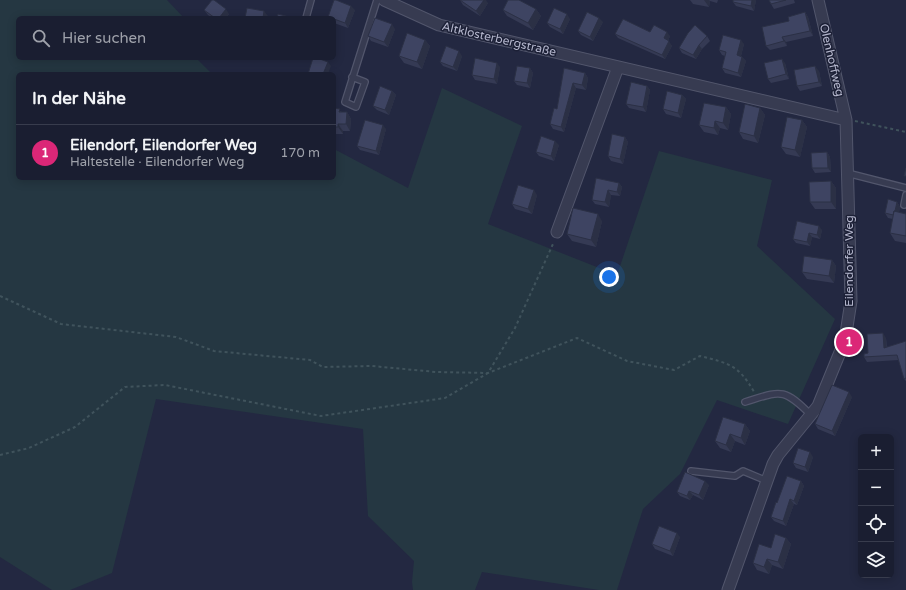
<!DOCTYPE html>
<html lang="de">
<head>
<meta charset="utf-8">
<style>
	body { margin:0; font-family:"Varela Round",sans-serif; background:#272b3d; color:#f1f3f6 }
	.controls { position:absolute; right:12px; bottom:12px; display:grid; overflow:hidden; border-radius:6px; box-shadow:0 2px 10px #0003 }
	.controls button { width:36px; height:36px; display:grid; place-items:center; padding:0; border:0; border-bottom:1px solid #383c4d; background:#1a1e31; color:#f1f3f6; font:20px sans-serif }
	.you { position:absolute; left:609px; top:277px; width:14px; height:14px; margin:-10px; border:3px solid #fff; border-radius:50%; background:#1a73e8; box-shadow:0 0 0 6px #1a73e833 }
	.badge { display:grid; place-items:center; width:26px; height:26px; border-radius:50%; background:#db2777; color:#fff; font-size:13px; font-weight:700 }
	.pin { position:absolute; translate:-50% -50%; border:2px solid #fff; box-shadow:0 1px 4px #0006 }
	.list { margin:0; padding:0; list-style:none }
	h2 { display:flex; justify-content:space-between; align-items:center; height:52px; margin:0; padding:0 16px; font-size:17px }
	h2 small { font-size:13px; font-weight:400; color:#9fa2ab }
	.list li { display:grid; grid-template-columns:26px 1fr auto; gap:12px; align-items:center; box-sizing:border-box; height:56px; padding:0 16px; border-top:1px solid #383c4d }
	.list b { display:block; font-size:15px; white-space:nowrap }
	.list p { margin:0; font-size:13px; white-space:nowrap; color:#9fa2ab }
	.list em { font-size:13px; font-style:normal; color:#9fa2ab }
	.icon { flex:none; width:22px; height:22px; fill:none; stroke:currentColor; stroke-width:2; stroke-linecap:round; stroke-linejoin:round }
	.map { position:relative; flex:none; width:906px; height:590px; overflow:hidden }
	.search { position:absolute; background:#1a1e31; box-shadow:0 2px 10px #0003; left:16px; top:16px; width:320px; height:44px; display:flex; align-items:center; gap:10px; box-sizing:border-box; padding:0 14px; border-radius:6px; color:#9fa2ab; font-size:15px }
	.panel { position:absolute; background:#1a1e31; box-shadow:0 2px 10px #0003; left:16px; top:72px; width:320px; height:108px; border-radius:6px }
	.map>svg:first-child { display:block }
	.green { fill:#253742 }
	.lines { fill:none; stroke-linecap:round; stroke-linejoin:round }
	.service-casing { stroke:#52566c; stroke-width:8 }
	.minor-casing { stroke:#52566c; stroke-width:13 }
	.path { stroke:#40535c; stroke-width:2; stroke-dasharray:3 3; stroke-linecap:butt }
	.service { stroke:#373b51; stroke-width:5.5 }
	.minor { stroke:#373b51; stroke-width:11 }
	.wall { fill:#353a54 }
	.shaded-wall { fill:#2b3045 }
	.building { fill:#3e4462; stroke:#2b3045 }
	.labels { text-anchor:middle; stroke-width:3; stroke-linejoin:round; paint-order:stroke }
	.street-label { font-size:12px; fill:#b4b6cc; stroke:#1c2036 }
</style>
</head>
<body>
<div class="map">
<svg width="906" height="590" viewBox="0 0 906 590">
	<rect width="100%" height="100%" fill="#232841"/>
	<path class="green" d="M 0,0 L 167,0 L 184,18 L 18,18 L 18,58 L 196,58 L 212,74 L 18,74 L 18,178 L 334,178 L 334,149 L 408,188 L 442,88 L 522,126 L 488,224 L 617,275 L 659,151 L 772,180 L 757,246 L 835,319 L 788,424 L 717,400 L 680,474 L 643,509 L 617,590 L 599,590 L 482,572 L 475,590 L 413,590 L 412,582 L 414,561 L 368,516 L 363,429 L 156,399 L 112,573 L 70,590 L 52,590 L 0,557 Z"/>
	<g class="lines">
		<defs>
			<path id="service" d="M 306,18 L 311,0
				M 352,77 L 365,82 L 356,107 L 345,102 L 377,0
				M 847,173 L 906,188
				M 904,205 L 906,195
				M 745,402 C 781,391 783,387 811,415
				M 691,471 L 735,476 L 743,471 L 767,481"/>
			<path id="minor" d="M 384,0 L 439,25 L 846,120
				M 557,232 L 618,67
				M 728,590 L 773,464 L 778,455 L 818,406 L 845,340 L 851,301 L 846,120 L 818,0"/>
		</defs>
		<use href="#service" class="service-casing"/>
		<use href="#minor" class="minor-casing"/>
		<path class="path" d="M 855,121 L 906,132
			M 0,296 L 61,324 L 176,337 L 214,351 L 310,360 L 323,367 L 372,366 L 436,372 L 488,373 L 577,338 L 627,361 L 674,370 L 700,356 C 728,363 739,365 754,392
			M 0,455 L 29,448 L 75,427 L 125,387 L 165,385 L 321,416 L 445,398 L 488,373 L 515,328 L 553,244"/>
		<use href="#service" class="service"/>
		<use href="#minor" class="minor"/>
	</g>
	<path class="wall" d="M 460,0 L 488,3 L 480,16 L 463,5 Z
		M 690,0 L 718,0 L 717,3 L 710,1 L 709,7 L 693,4 Z
		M 733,0 L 756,0 L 754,11 L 736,6 L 733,2 Z
		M 769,0 L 794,0 L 795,3 L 774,9 L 771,4 Z
		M 536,9 L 541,16 L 533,30 L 507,16 L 503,10 Z
		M 204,10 L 229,14 L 226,18 L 212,18 L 208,15 Z
		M 355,10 L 348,28 L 334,23 L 334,18 L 329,18 L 328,17 Z
		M 805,12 L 808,17 L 813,36 L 786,42 L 787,46 L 770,50 L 766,46 L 789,21 Z
		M 570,19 L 563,34 L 550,27 L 547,23 Z
		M 603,22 L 593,41 L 581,35 L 578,31 Z
		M 395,29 L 388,47 L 371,41 L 368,36 Z
		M 650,32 L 670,36 L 668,41 L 672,46 L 665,59 L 618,38 L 615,34 Z
		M 707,36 L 710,41 L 702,49 L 696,59 L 682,53 L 679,48 Z
		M 425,40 L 430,46 L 422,69 L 404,63 L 399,56 Z
		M 744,44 L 741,56 L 746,61 L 741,77 L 725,73 L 722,68 L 725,56 L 722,55 L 719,50 Z
		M 462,56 L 457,71 L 443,66 L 440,62 Z
		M 785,63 L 789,79 L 771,83 L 768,79 Z
		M 500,67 L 497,84 L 475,80 L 472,75 Z
		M 530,68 L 533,73 L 530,88 L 517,85 L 514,81 Z
		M 564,68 L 585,73 L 588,78 L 586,90 L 576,88 L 564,132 L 553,129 L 550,124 L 557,109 Z
		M 819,71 L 822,86 L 800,91 L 797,86 Z
		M 647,86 L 650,90 L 646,112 L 629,108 L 626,104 Z
		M 392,91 L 396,95 L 389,115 L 377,110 L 373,106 Z
		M 682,95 L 686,99 L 681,118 L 666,114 L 663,109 Z
		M 726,107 L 731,114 L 728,130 L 720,128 L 718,135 L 704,132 L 699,125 Z
		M 334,108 L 342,112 L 347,112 L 351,119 L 350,131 L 343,131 L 343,134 L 336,134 L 335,138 L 334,138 Z
		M 760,108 L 765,115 L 758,143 L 743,139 L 739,132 Z
		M 802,120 L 807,127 L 800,157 L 786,154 L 781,147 Z
		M 386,129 L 379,155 L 360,150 L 357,146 Z
		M 625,137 L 628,142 L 623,164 L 611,161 L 608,156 Z
		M 559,145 L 554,161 L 539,156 L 536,152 Z
		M 827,152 L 830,157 L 831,172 L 815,173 L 812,168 Z
		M 831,181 L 836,188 L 836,209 L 815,209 L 810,202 Z
		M 619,183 L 622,187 L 620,196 L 611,195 L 609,207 L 595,204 L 592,200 Z
		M 537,195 L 532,214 L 515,209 L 512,204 Z
		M 897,202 L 900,207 L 899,212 L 906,214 L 906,243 L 895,241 L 890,233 L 893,219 L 888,218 L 885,213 Z
		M 602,221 L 596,247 L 572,241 L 567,234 Z
		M 797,221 L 822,230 L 820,239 L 812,237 L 810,246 L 796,243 L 793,239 Z
		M 832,260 L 836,266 L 834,283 L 807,279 L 802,272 Z
		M 886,338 L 887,347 L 906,342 L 906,381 L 904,379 L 899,360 L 867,362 L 864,357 Z
		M 852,397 L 835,436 L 818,429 L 815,424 Z
		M 745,424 L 750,431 L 745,445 L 735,441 L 731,452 L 720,448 L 715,441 Z
		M 813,457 L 808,472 L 796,468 L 793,463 Z
		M 801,481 L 804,486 L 797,505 L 794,504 L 786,526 L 774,521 L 771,517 L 777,503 Z
		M 709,485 L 703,500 L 693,495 L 690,500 L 680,496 L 677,492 Z
		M 680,537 L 673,556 L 655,549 L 652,544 Z
		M 786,538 L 791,544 L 783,569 L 772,565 L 769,574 L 757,570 L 753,563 L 771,548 Z"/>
	<path class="shaded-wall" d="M 484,0 L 486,0 L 488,3 L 480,16 L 476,11 Z
		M 704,0 L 709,0 L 710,1 L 709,7 Z
		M 752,0 L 756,0 L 754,11 L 751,6 Z
		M 351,6 L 355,10 L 348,28 L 345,23 Z
		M 226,9 L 229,14 L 226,18 L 219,18 Z
		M 536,9 L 541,16 L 533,30 L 528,23 Z
		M 264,11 L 268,16 L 267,18 L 263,18 Z
		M 805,12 L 808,17 L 813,36 L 810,31 Z
		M 567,14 L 570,19 L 563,34 L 560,29 Z
		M 599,18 L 603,22 L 593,41 L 590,37 Z
		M 392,24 L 395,29 L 388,47 L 384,42 Z
		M 667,32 L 670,36 L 667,43 L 664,38 Z
		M 782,37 L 786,42 L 787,46 L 784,41 Z
		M 425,40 L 430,46 L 422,69 L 417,62 Z
		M 741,40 L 744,44 L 740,60 L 737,55 Z
		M 669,41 L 672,46 L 665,59 L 662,55 Z
		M 699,45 L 702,49 L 696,59 L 693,55 Z
		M 459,51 L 462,56 L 457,71 L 453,67 Z
		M 742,57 L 746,61 L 741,77 L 738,73 Z
		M 782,59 L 785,63 L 789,79 L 786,74 Z
		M 328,62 L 331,66 L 328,74 L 323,74 Z
		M 497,63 L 500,67 L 497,84 L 494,79 Z
		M 815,66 L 819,71 L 822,86 L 819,82 Z
		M 530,68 L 533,73 L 530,88 L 527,83 Z
		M 585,73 L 588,78 L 586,90 L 582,85 Z
		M 573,83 L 576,88 L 564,132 L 561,127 Z
		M 647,86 L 650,90 L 646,112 L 643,107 Z
		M 392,91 L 396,95 L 389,115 L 385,110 Z
		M 682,95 L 686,99 L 681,118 L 678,113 Z
		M 726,107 L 731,114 L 728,130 L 723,123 Z
		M 760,108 L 765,115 L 758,143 L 754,136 Z
		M 347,112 L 351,119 L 350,131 L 346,124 Z
		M 802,120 L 807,127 L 800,157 L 795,150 Z
		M 715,121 L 720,128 L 718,135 L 714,128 Z
		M 338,124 L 343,131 L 343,134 L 338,127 Z
		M 383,125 L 386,129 L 379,155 L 376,151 Z
		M 334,131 L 336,134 L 335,138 L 334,136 Z
		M 625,137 L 628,142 L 623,164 L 620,159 Z
		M 555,141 L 559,145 L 554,161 L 551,156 Z
		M 827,152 L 830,157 L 831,172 L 828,168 Z
		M 831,181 L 836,188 L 836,209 L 831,202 Z
		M 619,183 L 622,187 L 620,196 L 617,192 Z
		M 534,190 L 537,195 L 532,214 L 528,209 Z
		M 608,190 L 611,195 L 609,207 L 605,202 Z
		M 897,202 L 900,207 L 898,220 L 894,215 Z
		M 598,214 L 602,221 L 596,247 L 591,240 Z
		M 819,226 L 822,230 L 820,239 L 817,235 Z
		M 809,233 L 812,237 L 810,246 L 807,242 Z
		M 832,260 L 836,266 L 834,283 L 829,276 Z
		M 883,333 L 886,338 L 887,353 L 884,348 Z
		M 849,392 L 852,397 L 835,436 L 832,431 Z
		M 745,424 L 750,431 L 745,445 L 741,438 Z
		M 730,434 L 735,441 L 731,452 L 726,445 Z
		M 810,452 L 813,457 L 808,472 L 805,467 Z
		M 705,481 L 709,485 L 703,500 L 699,495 Z
		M 801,481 L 804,486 L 797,505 L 794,501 Z
		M 689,491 L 693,495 L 690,500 L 687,496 Z
		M 790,499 L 794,504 L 786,526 L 783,521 Z
		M 677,533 L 680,537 L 673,556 L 670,551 Z
		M 786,538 L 791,544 L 783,569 L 778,562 Z
		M 767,559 L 772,565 L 769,574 L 764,567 Z"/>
	<path class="building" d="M 212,0 L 214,0 L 226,9 L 219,18 L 215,18 L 204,10 Z
		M 334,0 L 336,0 L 351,6 L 345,23 L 334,19 L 334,18 L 331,18 L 328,17 Z
		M 460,0 L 484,0 L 476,11 Z
		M 508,0 L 519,0 L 536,9 L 528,23 L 503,10 Z
		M 733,0 L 752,0 L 751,6 L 733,2 Z
		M 769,0 L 786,0 L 771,4 Z
		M 247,8 L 264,11 L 263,18 L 245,18 Z
		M 554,8 L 567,14 L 560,29 L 547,23 Z
		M 587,12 L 599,18 L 590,37 L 578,31 Z
		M 805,12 L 810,31 L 782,37 L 784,41 L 766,46 L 762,27 L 789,21 L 788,17 Z
		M 278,14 L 293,18 L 277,18 Z
		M 375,18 L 392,24 L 384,42 L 368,36 Z
		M 623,19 L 650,32 L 654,25 L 667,32 L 664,38 L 669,41 L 662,55 L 615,34 Z
		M 695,25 L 707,36 L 699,45 L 693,55 L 679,48 L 688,33 Z
		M 407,33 L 425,40 L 417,62 L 399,56 Z
		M 723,35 L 741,40 L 737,55 L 742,57 L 738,73 L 722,68 L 726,52 L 719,50 Z
		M 446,46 L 459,51 L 453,67 L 440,62 Z
		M 313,58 L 317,58 L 328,62 L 323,74 L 308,74 Z
		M 475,58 L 497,63 L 494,79 L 472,75 Z
		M 782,59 L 786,74 L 768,79 L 764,63 Z
		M 517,66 L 530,68 L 527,83 L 514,81 Z
		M 815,66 L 819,82 L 797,86 L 794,70 Z
		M 564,68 L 585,73 L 582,85 L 573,83 L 561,127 L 550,124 L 554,108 L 557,109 Z
		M 631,82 L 647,86 L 643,107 L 626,104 Z
		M 380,86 L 392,91 L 385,110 L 373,106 Z
		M 667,91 L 682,95 L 678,113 L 663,109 Z
		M 704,103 L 726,107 L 723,123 L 715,121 L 714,128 L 699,125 Z
		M 745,104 L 760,108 L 754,136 L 739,132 Z
		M 334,108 L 340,109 L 339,112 L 347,112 L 346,124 L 338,124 L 338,127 L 334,127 Z
		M 787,117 L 802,120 L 795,150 L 781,147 Z
		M 365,120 L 383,125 L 376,151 L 357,146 Z
		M 612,134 L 625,137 L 620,159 L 608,156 Z
		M 541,136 L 555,141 L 551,156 L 536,152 Z
		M 827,152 L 828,168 L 812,168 L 811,153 Z
		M 906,168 L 906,176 L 904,176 Z
		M 596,178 L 619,183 L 617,192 L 608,190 L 605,202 L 592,200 Z
		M 831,181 L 831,202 L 810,202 L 809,182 Z
		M 518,185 L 534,190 L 528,209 L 512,204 Z
		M 888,199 L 897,202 L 895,211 L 894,211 L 893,215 L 885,213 Z
		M 573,208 L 598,214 L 591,240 L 567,234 Z
		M 894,211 L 906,214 L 906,236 L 890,233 Z
		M 797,221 L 819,226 L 817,235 L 809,233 L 807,242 L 793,239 Z
		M 804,256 L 832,260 L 829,276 L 802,272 Z
		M 883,333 L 884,348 L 906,341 L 906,378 L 904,379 L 897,355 L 864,357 L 864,354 L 868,353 L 867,334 Z
		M 832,385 L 849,392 L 832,431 L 815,424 Z
		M 723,417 L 745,424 L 741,438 L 730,434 L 726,445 L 715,441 Z
		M 798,448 L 810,452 L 805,467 L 793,463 Z
		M 685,472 L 705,481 L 699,495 L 689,491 L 687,496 L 677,492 Z
		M 787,476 L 801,481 L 794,501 L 790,499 L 783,521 L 771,517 L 776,502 L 777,503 Z
		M 659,526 L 677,533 L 670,551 L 652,544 Z
		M 775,534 L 786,538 L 778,562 L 767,559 L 764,567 L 753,563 L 759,544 L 771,548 Z"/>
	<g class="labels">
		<g class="street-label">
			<text transform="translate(499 39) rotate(13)" y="4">Altklosterbergstraße</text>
			<text transform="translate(832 60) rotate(77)" y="4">Olenhoffweg</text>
			<text transform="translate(849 261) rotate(-90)" y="4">Eilendorfer Weg</text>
		</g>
	</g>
</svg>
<div class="controls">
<button>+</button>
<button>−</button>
<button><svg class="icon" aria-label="locate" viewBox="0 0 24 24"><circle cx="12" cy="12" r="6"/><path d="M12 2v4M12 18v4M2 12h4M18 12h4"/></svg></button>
<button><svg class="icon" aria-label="layers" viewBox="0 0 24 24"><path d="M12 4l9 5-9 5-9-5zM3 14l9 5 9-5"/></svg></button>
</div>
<div class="you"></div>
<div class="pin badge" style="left:849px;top:342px">1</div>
<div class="search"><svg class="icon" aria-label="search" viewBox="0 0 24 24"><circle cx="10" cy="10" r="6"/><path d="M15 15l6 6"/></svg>Hier suchen</div>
<section class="panel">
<h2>In der Nähe<small></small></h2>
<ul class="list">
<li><span class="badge">1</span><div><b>Eilendorf, Eilendorfer Weg</b><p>Haltestelle · Eilendorfer Weg</p></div><em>170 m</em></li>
</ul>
</section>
</div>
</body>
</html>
